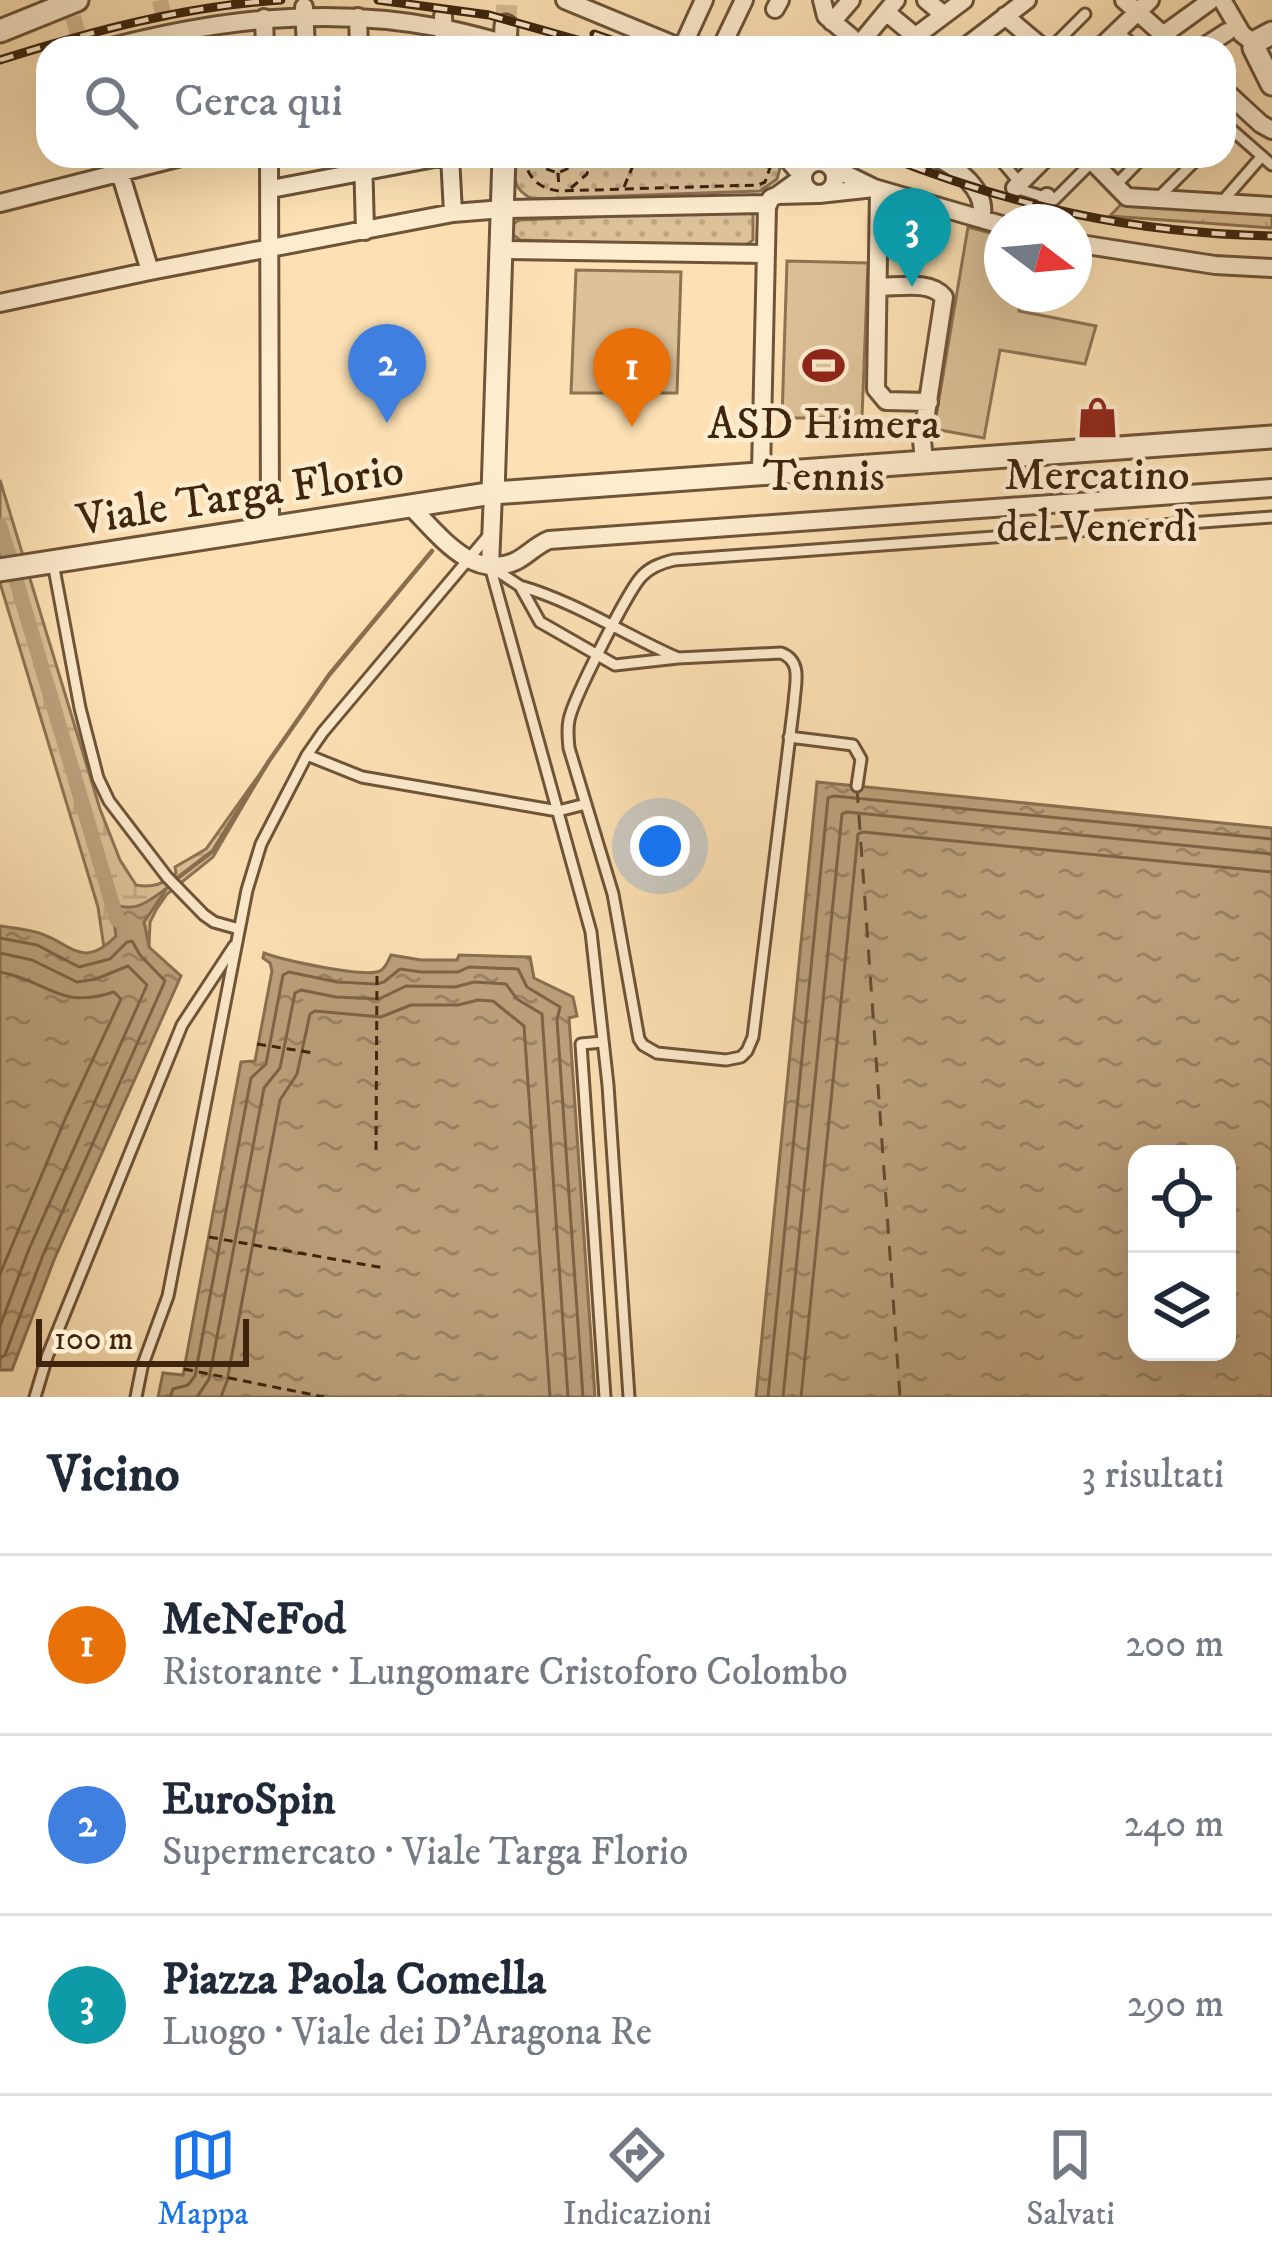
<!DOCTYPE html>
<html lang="it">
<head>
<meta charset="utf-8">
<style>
	body { margin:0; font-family:"IM FELL DW Pica",serif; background:#f6f6f7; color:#1f2937 }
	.controls { position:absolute; right:36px; bottom:36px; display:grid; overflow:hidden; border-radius:24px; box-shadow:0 12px 48px #0002 }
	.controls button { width:108px; height:108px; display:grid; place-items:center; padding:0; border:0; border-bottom:3px solid #e0e1e3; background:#fff; color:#1f2937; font:60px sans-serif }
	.compass { position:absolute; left:984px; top:204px; width:108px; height:108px; border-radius:50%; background:#fff; box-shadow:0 12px 48px #0002; rotate:106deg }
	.scale { position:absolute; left:36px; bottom:30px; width:213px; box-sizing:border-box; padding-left:12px; border:6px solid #3f250e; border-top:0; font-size:33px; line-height:42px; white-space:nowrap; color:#3f250e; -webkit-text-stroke:9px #feecce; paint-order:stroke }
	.you { position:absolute; left:660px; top:846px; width:42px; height:42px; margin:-30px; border:9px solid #fff; border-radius:50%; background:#1a73e8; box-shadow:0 0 0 18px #1a73e833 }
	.badge { display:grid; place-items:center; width:78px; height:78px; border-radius:50%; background:#1a73e8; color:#fff; font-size:39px; font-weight:700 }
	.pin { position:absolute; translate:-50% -99px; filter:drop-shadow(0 3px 6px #0008) }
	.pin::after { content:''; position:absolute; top:63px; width:42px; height:36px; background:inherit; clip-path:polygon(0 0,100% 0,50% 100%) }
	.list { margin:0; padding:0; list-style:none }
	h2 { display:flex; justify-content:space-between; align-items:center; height:156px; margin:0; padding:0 48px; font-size:51px }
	h2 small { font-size:39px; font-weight:400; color:#747a83 }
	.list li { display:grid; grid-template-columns:78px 1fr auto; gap:36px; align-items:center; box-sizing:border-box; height:180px; padding:0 48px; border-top:3px solid #e0e1e3 }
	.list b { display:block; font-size:45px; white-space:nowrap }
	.list p { margin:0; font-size:39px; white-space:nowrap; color:#747a83 }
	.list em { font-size:39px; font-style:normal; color:#747a83 }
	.icon { flex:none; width:66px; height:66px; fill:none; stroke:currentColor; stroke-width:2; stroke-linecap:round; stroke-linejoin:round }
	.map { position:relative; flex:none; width:1272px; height:1397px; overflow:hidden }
	.search { position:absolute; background:#fff; box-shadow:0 12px 48px #0002; left:36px; right:36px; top:36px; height:132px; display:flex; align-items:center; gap:30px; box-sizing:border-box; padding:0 42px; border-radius:36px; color:#747a83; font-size:45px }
	.sheet { height:696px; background:#fff }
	nav { display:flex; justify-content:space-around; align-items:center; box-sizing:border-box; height:168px; border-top:3px solid #e0e1e3; background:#fff; font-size:33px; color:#747a83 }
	nav a { display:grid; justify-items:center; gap:6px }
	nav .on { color:#1a73e8 }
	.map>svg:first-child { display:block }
	.grass { fill:url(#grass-tufts); stroke:#8e7353; stroke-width:3 }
	.wetland { fill:url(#wetland-marsh); stroke:#8e7353; stroke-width:3 }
	.park { fill:url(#park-dots); stroke:#8e7353; stroke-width:3 }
	.garden { fill:#ddc198; stroke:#8e7353; stroke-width:3 }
	.water { fill:url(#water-ripples); stroke:#8a6f50; stroke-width:3; fill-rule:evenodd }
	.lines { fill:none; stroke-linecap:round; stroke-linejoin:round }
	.shore { stroke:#7e6345; stroke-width:3 }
	.stream { stroke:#8a6f50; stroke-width:4.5 }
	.canal { stroke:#bca17c; stroke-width:15 }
	.ferry { stroke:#644a2f; stroke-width:3; stroke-dasharray:15 12; stroke-linecap:butt }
	.minor-tunnel { stroke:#d7bb93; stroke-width:16; stroke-dasharray:16 8; stroke-linecap:butt }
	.tertiary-tunnel { stroke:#d7bb93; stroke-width:21; stroke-dasharray:21 10; stroke-linecap:butt }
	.service-casing { stroke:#6e5438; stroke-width:15 }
	.minor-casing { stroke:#6e5438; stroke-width:22 }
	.tertiary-casing { stroke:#6e5438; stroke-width:27 }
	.path { stroke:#3f250e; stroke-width:3; stroke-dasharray:9 6; stroke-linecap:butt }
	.service { stroke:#feecce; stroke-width:9 }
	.minor { stroke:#feecce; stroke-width:16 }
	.tertiary { stroke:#feecce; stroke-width:21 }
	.rail-casing { stroke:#3f250e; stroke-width:9 }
	.rail { stroke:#feecce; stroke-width:4.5; stroke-dasharray:14; stroke-linecap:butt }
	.labels { text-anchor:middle; stroke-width:9; stroke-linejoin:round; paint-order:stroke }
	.poi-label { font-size:45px; fill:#3f250e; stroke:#feecce }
	.street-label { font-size:45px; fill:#3f250e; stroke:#feecce }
</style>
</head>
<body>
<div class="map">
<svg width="1272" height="1397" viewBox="0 0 1272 1397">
	<defs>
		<pattern id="grass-tufts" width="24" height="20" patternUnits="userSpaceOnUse" patternTransform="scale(3)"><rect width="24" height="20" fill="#ddc198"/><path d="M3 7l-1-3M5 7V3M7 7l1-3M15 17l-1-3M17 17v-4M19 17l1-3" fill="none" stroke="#bfa682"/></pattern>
		<pattern id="wetland-marsh" width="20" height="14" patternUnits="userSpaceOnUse" patternTransform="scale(3)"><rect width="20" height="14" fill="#ddc198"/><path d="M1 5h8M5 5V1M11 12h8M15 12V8" fill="none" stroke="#bfa682"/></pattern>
		<pattern id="park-dots" width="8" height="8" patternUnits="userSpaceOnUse" patternTransform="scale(3)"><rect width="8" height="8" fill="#ddc198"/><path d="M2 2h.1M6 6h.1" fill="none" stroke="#bfa682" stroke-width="1.8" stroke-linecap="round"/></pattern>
		<pattern id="water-ripples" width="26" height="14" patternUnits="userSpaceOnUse" patternTransform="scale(3)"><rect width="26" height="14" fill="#bca17c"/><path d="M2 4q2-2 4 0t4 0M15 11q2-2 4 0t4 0" fill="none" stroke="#9a8364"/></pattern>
	</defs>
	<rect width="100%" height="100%" fill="#fde1b4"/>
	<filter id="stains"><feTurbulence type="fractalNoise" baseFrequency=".00167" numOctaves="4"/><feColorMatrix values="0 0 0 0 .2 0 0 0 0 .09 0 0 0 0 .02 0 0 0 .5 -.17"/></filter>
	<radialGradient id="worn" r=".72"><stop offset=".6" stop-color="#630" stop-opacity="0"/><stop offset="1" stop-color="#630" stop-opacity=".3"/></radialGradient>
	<path class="grass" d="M 1125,200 L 1272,214 L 1272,228 L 1110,216 Z"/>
	<path class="wetland" d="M 0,480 L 100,809 L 120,860 L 136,885 C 153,888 164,884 176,873 L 175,867 L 206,849 L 269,761 L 213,857 L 167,894 L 156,910 L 150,922 L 149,947 L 144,922 L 164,893 L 139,908 L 120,907 L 117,936 L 104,948 L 98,907 L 0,583 Z"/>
	<path class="park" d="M 514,156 L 771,156 L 782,161 L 777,179 L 760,191 L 533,199 C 512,190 514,177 514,156 Z
		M 747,210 L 753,215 L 753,240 L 744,247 L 520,240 L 511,233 L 512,224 L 520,220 Z"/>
	<path class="garden" d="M 968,227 L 1002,236 L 1002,294 L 1021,294 L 1019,311 L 1096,326 L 1085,364 L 1000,350 L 984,438 L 934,429 Z
		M 787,261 L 868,263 L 862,418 L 782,418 Z
		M 576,270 L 681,272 L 677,393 L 571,393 Z"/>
	<path class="water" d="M 817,782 L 1272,828 L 1272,1397 L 756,1397 ZM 1137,1154 L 1227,1154 L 1227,1352 L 1137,1352 Z
		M 167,888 L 144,922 L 149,947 L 181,976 L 54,1260 L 12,1370 L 0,1370 L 0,926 C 13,928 27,929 39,933 C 73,944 82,970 116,936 L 111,903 C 135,914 147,902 167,888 Z
		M 264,953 C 283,960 363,978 380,971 C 386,968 388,961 391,955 L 421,960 L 457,960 L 459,955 L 530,957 L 534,978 L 573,997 L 577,1016 L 569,1018 L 595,1397 L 158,1397 L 163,1373 L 183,1375 L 241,1062 L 255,1061 L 272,971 L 270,963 L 263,958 Z"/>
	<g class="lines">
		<path class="shore" d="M 0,938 L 37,945 L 79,967 L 110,959 L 127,942 L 132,941 L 140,955 L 165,981 L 43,1255 L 5,1355 L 0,1358
			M 0,953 L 32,960 L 77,982 L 96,979 L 128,966 L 147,985 L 29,1249 L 0,1326
			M 0,972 C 52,982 57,1010 114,992 L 121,999 L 66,1117 L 0,1274
			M 170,1397 L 173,1389 L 188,1385 L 195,1376 L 251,1078 L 266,1064 L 283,975 L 289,972 L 337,982 L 376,984 L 384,982 L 400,969 L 421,972 L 458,972 L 469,967 L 518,969 L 527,987 L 560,1007 L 557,1020 L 583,1397
			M 197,1397 L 209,1379 L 264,1088 L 280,1068 L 295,993 L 301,990 L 336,997 L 379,999 L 406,986 L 455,987 L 474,982 L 506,984 L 517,999 L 542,1014 L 568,1397
			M 221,1397 L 227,1381 L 280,1100 L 297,1074 L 310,1014 L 315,1011 L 381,1017 L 411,1005 L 458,1005 L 478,1000 L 493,1001 L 524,1026 L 550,1397
			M 768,1397 L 828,798 L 834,796 L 1272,839
			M 783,1397 L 842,814 L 847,812 L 1272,854
			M 801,1397 L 858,834 L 863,832 L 1272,872"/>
		<path class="stream" d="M 175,880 L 213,851 L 269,761 L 329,675 L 432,551"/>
		<path class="canal" d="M 0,526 L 117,920"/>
		<path class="ferry" d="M 857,788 L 900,1397"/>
		<path class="minor-tunnel" d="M 160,0 L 165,23
			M 73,17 L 81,44"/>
		<path class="tertiary-tunnel" d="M 506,26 L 507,0"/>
		<defs>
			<path id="service" d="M 1118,32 L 1137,48
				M 1051,48 L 1085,14
				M 1224,123 L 1272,165
				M 997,156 L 1020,183
				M 1116,185 L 1144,156
				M 1015,188 L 1054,200 L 1094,160
				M 1157,199 L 1200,156
				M 1221,203 L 1262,156
				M 53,563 L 80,708 L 98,778 L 109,801 L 167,877 L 204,915 L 214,922 L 239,929
				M 490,566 L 591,932 L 608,1085 L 629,1397
				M 494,569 L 520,586
				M 678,658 C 625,635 576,602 520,586 L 540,622 L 615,665 L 678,658 L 781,653 C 803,661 795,684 794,703 L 753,1037 L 747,1051 L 741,1057 L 726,1060 L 657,1053 L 643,1045 L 639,1039 L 613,894 L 569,748 C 568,738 567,730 569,720 C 573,699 627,593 641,577 C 650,567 661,563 674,560 L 1272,517
				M 789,737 L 853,745 L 861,759 L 857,786
				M 307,755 L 362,777 L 558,811 L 586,804
				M 603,1042 L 581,1044 L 605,1397
				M 35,1397 L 47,1357 L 182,1025 L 234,946
				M 136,1397 L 142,1367 L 168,1296 L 247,890 L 261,844 L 307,755 L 323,732 L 488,536"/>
			<path id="minor" d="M 565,0 L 681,48
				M 822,0 L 826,16 L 851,37 L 859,48
				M 926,0 L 944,15
				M 1124,0 L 1178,48
				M 1222,0 L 1242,34 L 1255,44
				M 304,7 L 306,48
				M 775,9 L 780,0
				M 886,12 L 915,36
				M 443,16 L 444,48
				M 1005,16 L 1043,48
				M 358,17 L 359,48
				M 264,18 L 265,48
				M 832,22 L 851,0
				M 81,44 L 82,48
				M 857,47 L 896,0
				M 108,48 C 220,19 326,6 441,28 C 468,33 495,41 522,48
				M 682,48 L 704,0
				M 721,48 L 744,0
				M 900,48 L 964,0
				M 964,48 L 1027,0
				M 1100,48 L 1150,0
				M 1152,48 L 1163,35 L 1210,1
				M 1202,48 L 1227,32
				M 1224,90 L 1261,124 L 1272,130
				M 115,156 L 150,271
				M 269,156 L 270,528
				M 363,156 L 365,231
				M 450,156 L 453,213
				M 785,156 L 803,177 L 778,195 L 818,194
				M 933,156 C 956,166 989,191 981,219
				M 1087,156 L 1127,197 L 1272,206
				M803 178a16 16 0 1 1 32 0a16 16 0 1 1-32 0Z
				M 874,188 L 1002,225
				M 1015,188 L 1047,156
				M 271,189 L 445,156
				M 879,190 L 876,389 L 886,401 L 929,402
				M 819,194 L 874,188 L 831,167
				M 0,203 L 185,156
				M 1040,222 L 1047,197
				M 1074,243 L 1215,265 L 1272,268
				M 501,250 L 766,254
				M 878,287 C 899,287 930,280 944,297 L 922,440 L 924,461
				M 0,303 L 150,271 L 453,213 L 503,209 L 768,204
				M 761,471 L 767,207 L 771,198 L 778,195
				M 409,505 C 437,532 471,582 516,561 C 528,555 536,545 549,540 L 1272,488
				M 490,566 L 493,493"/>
			<path id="tertiary" d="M 0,31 L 77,0
				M 1272,33 L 1257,41 L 1254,48 L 1272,84
				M 505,48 L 506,26
				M 493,493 L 504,156
				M 0,570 L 493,493 L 1272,437"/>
		</defs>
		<use href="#service" class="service-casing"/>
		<use href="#minor" class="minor-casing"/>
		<use href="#tertiary" class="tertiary-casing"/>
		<path class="path" d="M 524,156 C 527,177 537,188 559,191 L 758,185 L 765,182 L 770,168 L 744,156
			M 540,156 L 544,168 L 558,173 L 569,168 L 573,156
			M 647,156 L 667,156
			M 558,173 L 559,188
			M 624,187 L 637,156
			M 571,188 L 587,174 L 591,156
			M 257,1044 L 314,1053
			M 376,1150 L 377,972
			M 209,1237 L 384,1268
			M 184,1369 L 324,1397"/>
		<use href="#service" class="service"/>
		<use href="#minor" class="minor"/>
		<use href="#tertiary" class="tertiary"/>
		<defs>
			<path id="rail" d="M 378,0 L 489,15 L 606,48
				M 594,34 L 634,48
				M 0,60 C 92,31 185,6 281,0
				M 886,156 C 1015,207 1133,233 1272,236"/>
		</defs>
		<use href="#rail" class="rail-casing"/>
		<use href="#rail" class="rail"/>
	</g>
	<defs>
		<symbol id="stadium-bare" viewBox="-9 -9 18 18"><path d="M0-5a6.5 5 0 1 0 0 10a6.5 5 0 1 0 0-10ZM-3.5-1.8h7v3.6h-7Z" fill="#8f2418" stroke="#feecce" stroke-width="2.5" paint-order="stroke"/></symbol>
		<symbol id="shop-bare" viewBox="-9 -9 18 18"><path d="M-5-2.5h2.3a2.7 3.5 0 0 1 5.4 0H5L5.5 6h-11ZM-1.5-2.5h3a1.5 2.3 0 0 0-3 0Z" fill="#8f2418" stroke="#feecce" stroke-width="2.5" paint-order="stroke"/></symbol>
	</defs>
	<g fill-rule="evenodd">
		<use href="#stadium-bare" x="794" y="336" width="59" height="59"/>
		<use href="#shop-bare" x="1068" y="388" width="59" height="59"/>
	</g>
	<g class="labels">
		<g class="poi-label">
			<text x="824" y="438">ASD Himera<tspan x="824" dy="52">Tennis</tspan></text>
			<text x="1097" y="489">Mercatino<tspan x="1097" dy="52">del Venerdì</tspan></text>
		</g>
		<g class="street-label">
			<text transform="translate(240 493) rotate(-9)" y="16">Viale Targa Florio</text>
		</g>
	</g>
	<rect width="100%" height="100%" filter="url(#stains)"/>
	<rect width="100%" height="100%" fill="url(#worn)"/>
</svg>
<div class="controls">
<button><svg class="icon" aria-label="locate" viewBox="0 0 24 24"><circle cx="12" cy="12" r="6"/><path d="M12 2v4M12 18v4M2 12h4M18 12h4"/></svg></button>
<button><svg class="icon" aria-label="layers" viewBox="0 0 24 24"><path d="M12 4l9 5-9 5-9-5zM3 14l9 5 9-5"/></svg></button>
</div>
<svg class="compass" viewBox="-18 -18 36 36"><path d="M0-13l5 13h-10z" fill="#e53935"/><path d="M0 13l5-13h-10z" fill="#747a83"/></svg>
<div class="scale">100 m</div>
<div class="you"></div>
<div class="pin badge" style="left:632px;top:427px;background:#e8710a">1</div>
<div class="pin badge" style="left:387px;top:423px;background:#3f7fe0">2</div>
<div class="pin badge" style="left:912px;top:287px;background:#0f9aa8">3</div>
<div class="search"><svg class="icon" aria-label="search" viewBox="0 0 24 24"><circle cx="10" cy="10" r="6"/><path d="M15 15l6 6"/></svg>Cerca qui</div>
</div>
<section class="sheet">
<h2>Vicino<small>3 risultati</small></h2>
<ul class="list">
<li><span class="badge" style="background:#e8710a">1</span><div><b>MeNeFod</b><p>Ristorante · Lungomare Cristoforo Colombo</p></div><em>200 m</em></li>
<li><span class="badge" style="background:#3f7fe0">2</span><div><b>EuroSpin</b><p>Supermercato · Viale Targa Florio</p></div><em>240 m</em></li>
<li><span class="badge" style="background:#0f9aa8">3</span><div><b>Piazza Paola Comella</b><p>Luogo · Viale dei D'Aragona Re</p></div><em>290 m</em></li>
</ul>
</section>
<nav>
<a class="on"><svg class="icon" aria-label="map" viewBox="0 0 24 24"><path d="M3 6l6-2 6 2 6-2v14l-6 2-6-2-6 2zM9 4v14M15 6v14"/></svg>Mappa</a>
<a><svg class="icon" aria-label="directions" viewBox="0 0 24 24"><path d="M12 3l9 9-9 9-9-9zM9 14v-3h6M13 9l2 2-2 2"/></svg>Indicazioni</a>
<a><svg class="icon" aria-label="saved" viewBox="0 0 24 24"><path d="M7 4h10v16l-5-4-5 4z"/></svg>Salvati</a>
</nav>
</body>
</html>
